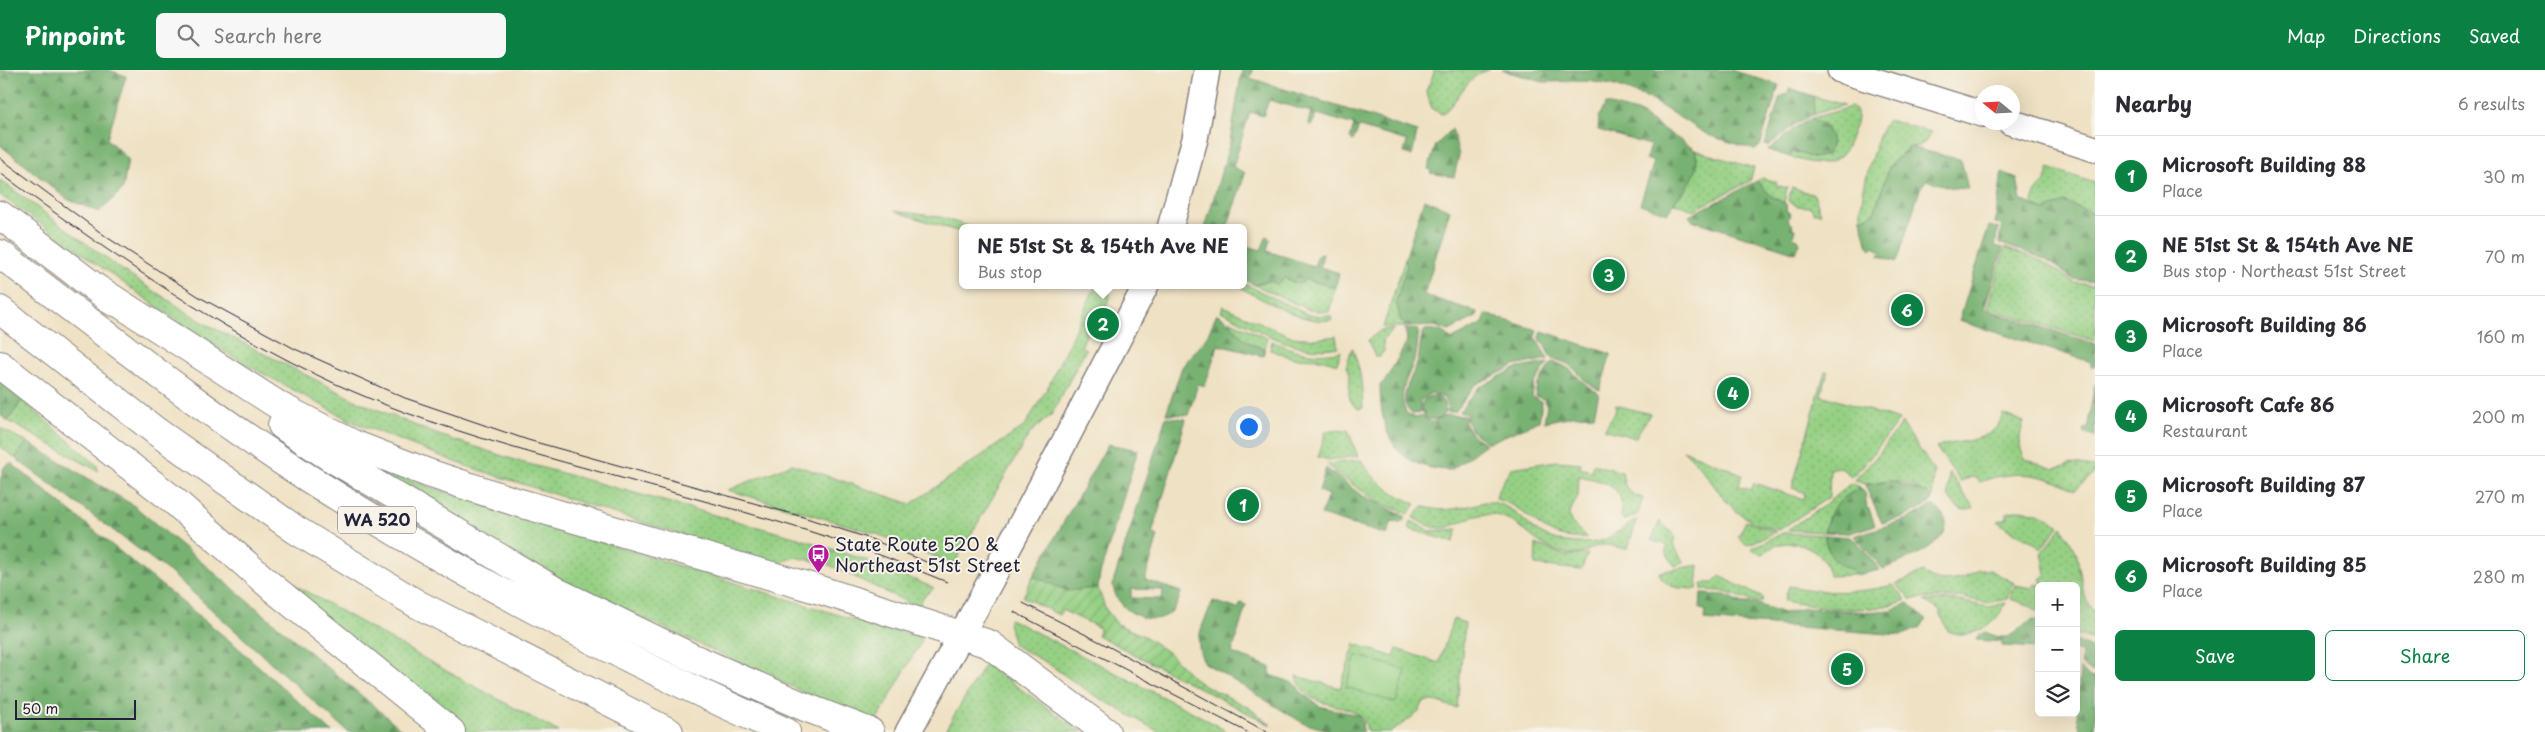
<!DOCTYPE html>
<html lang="en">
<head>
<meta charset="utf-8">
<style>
	body { margin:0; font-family:"Playpen Sans",sans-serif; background:#f7f7f7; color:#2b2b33 }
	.controls { position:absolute; right:15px; bottom:15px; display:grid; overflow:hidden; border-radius:8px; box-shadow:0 5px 20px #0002 }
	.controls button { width:45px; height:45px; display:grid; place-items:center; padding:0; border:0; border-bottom:1px solid #e1e1e2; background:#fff; color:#2b2b33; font:25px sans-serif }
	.compass { position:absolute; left:1975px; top:15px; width:45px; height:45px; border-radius:50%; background:#fff; box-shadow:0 5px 20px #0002; rotate:288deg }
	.scale { position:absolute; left:15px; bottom:12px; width:121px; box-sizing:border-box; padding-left:5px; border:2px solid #22223b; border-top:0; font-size:14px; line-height:18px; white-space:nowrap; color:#22223b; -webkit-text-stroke:4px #f7f3e8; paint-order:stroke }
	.you { position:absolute; left:1248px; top:356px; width:18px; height:18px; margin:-12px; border:4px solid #fff; border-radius:50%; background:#1a73e8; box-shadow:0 0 0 8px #1a73e833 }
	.badge { display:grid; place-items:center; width:32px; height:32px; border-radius:50%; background:#0b8043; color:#fff; font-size:16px; font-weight:700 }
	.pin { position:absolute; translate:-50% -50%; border:2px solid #fff; box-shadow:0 1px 5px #0006 }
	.popup { position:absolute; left:959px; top:154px; width:288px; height:65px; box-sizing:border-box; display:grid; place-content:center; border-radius:8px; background:#fff; filter:drop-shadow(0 1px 4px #0005); font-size:16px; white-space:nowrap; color:#7c7c81 }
	.popup b { font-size:19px; color:#2b2b33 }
	.popup::after { content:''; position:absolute; left:50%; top:100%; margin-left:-10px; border:10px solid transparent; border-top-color:#fff }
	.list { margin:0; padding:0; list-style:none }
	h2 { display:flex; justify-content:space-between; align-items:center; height:65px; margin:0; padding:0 20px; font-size:21px }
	h2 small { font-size:16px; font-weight:400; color:#7c7c81 }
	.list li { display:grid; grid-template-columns:32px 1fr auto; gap:15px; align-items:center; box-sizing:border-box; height:80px; padding:0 20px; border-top:1px solid #e1e1e2 }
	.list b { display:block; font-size:19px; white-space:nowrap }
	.list p { margin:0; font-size:16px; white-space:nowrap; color:#7c7c81 }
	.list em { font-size:16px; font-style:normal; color:#7c7c81 }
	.actions { display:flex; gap:10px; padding:15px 20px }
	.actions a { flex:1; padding:11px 0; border:1px solid #0b8043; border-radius:8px; text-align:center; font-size:18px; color:#0b8043 }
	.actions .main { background:#0b8043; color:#fff }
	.icon { flex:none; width:28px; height:28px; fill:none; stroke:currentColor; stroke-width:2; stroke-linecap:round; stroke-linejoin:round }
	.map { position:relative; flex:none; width:2095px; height:662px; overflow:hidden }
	header { display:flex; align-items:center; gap:30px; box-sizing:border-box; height:70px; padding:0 25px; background:#0b8043; color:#fff }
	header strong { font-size:24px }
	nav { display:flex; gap:28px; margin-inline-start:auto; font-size:18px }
	.search { width:350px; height:45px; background:#f7f7f7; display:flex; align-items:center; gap:12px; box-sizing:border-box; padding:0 18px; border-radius:8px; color:#7c7c81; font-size:19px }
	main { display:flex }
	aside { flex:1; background:#fff }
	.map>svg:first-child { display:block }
	.grass { fill:url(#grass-dots); stroke:#5c7960 }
	.forest { fill:url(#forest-firs); stroke:#4d6a56; fill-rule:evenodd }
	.garden { fill:url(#garden-furrows); stroke:#5c7960 }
	.pitch { fill:#96d084; stroke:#5c7960 }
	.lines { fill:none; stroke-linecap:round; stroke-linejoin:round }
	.major-casing { stroke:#88827f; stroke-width:28 }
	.highway-casing { stroke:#88827f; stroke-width:30 }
	.major { stroke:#fff; stroke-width:25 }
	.highway { stroke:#fff; stroke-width:28 }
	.tram { stroke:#22223b; stroke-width:1 }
	.labels { text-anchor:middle; stroke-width:4; stroke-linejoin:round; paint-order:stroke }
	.shield { fill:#f7f3e8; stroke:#62616f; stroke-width:1 }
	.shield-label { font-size:16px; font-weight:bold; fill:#22223b }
	.poi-label { font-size:18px; fill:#22223b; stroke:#f7f3e8; text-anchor:start }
</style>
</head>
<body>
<header>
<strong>Pinpoint</strong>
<div class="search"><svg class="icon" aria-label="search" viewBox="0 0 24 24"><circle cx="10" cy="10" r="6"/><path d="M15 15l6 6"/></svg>Search here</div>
<nav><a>Map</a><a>Directions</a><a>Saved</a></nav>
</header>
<main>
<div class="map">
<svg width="2095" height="662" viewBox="0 0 2095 662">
	<defs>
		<pattern id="grass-dots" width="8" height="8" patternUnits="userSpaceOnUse" patternTransform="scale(1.25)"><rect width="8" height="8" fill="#96d084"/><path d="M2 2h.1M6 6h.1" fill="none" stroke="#81b273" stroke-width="1.8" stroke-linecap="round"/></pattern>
		<pattern id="forest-firs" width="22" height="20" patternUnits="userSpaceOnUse" patternTransform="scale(1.25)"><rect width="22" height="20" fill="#78b272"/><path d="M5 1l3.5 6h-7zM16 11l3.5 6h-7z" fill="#62905f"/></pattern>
		<pattern id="garden-furrows" width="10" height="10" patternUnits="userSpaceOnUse" patternTransform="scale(1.25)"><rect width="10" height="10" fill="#96d084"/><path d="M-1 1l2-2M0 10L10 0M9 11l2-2" fill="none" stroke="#81b273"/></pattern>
	</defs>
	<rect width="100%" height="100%" fill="#f7f3e8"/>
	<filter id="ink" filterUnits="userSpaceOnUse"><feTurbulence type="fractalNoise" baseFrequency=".02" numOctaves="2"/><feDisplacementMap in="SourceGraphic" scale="10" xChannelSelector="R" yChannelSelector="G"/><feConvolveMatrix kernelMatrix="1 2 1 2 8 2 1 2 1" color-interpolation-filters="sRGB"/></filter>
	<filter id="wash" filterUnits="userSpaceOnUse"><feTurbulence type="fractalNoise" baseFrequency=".0096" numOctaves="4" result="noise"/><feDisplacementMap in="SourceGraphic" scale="20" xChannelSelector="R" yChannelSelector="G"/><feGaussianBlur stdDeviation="1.12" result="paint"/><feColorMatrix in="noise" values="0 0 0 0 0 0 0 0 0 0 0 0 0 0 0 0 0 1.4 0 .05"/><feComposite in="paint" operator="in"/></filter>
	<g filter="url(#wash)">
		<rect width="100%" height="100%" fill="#efe1c3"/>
		<path class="grass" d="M 1433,0 L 1489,0 C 1465,6 1460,30 1442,44 L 1432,39 L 1426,21 L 1434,3 Z
			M 1813,26 L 1844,35 L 1814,44 Z
			M 1851,37 L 1857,41 C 1858,49 1855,56 1852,64 C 1841,100 1819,96 1790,87 L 1791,81 L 1814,88 L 1827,85 L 1832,73 L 1827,58 L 1812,48 Z
			M 1888,50 L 1931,62 C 1928,72 1920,77 1910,77 L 1890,95 L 1874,143 L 1861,149 C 1859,129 1875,65 1888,50 Z
			M 1695,80 L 1754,98 L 1750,111 L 1694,140 L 1673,133 L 1685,121 L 1697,87 Z
			M 2049,98 L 2095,113 L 2095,140 L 2090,142 L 2046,141 L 2033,135 C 2034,131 2033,128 2035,123 C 2042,111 2046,117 2049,98 Z
			M 1762,108 L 1777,112 L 1776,115 L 1787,118 L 1784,133 L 1771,126 L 1757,111 Z
			M 0,110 L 129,205 L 204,253 L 355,330 L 433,363 L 518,391 L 798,468 L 869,491 L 934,518 L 923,527 L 920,535 L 909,533 L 827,494 L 795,487 L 778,494 L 741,484 L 466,396 L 353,352 L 247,295 L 194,263 L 0,125 Z
			M 1792,117 L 1814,125 L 1821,143 L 1814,143 L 1811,137 L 1797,136 L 1788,131 Z
			M 894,141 L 941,147 L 973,158 L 963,158 L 963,163 Z
			M 2005,178 L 2042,191 L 2075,213 L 2095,215 L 2095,271 L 1987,238 Z
			M 1405,189 L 1407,195 L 1396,232 L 1405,257 L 1383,257 Z
			M 1284,208 L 1299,214 L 1306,209 L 1335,218 L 1329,242 L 1309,240 L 1255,215 Z
			M 1243,213 L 1309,245 L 1331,246 L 1332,250 C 1301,255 1262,228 1235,215 L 1243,215 Z
			M 1096,215 L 1109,215 L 1110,228 L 1094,260 L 1089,258 L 1081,277 L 1086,279 L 1052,344 L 1030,363 L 954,494 L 877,464 L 728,420 L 792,394 L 911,434 L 1025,356 L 1049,315 Z
			M 1223,236 L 1293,267 L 1316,269 L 1336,266 L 1338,277 C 1295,286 1258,259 1221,241 Z
			M 1229,250 L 1268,269 L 1265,278 C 1247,276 1238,264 1229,250 Z
			M 1394,259 L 1383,270 L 1384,281 L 1379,287 L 1375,287 L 1368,270 L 1381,260 Z
			M 1272,271 C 1295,282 1316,287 1341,281 L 1337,294 L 1321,289 L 1293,288 L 1270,280 Z
			M 1352,278 C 1361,298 1362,316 1363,338 L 1359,339 C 1340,329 1356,311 1346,297 Z
			M 1825,301 L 1828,302 L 1821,325 L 1899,350 L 1869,389 L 1852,407 C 1844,400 1840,395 1830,399 L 1829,427 L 1779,460 C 1722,449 1721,413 1683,380 L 1742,404 L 1739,416 L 1751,420 L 1754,413 L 1803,429 L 1805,423 L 1792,418 Z
			M 22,330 L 97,395 L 98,401 L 8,351 Z
			M 1616,335 L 1650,344 L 1635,368 L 1604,359 L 1615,343 Z
			M 2003,344 L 2024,352 C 2019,365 2018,377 2025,389 L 2054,399 L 2073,394 L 2095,397 L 2094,404 L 2075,420 C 2043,403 2015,399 1980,412 L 1973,407 L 1960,411 L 1936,377 C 1963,369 1994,374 2003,344 Z
			M 1902,353 L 1934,401 L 1932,430 C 1924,419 1904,410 1889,411 C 1876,412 1866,417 1855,410 L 1876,387 Z
			M 0,358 L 27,372 L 15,388 L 0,376 Z
			M 1348,360 L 1358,386 L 1329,390 L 1318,387 L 1326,361 Z
			M 347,389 L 508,443 L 881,558 L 920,566 L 922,570 L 874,655 L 554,507 Z
			M 1361,390 C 1374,412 1393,424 1416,434 L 1408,444 L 1378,432 L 1339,405 L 1327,394 Z
			M 1557,391 L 1581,393 L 1580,398 L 1591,401 L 1593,394 L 1622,402 C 1624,418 1628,424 1643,428 L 1638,444 L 1624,451 L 1620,445 C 1627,417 1604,411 1579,406 L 1578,426 L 1569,444 L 1571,452 L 1587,468 C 1538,472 1534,439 1496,429 L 1498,420 L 1511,398 Z
			M 1949,402 L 1974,438 C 1962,444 1954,436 1948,426 Z
			M 1851,413 L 1860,417 L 1842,429 L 1829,446 L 1824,462 L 1787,460 L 1822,437 Z
			M 1484,432 C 1507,431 1518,446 1534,459 C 1551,472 1579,476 1600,471 C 1614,467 1624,456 1637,450 L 1628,478 C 1618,479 1611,474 1602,475 C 1595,475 1590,480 1585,482 C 1570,488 1553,481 1541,473 C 1526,464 1515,449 1496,445 C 1461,439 1455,474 1413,448 L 1423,436 C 1441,444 1466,437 1484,432 Z
			M 2018,440 C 2034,441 2048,444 2059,456 L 2041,479 C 2029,465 2010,465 1998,451 L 2007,448 L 2007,443 Z
			M 1411,451 L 1430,461 L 1458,459 L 1453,472 L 1409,459 Z
			M 1660,451 L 1675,466 L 1673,474 L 1684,493 L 1675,496 L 1665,481 L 1668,477 L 1661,471 L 1659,473 L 1651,470 Z
			M 1746,451 L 1776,462 L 1747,475 L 1738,467 Z
			M 2062,457 L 2076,481 L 2084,525 L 2095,544 L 2095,570 L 2076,564 L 2076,516 L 2044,516 L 2040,509 L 2046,504 L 2042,482 Z
			M 1783,463 L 1825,465 C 1825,475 1835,491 1843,496 C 1849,500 1853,498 1856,505 L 1829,506 C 1825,474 1784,462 1762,485 L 1751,478 Z
			M 219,464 L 295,515 L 450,603 L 559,662 L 461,662 Z
			M 1536,474 L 1565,486 L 1588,484 L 1581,500 L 1535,495 Z
			M 1699,495 L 1697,519 C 1682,518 1664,520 1659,502 Z
			M 1978,500 L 1990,500 L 2014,513 L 2007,529 L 1988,533 L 1959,527 L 1910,529 L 1896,514 L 1923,502 C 1938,517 1963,510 1978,500 Z
			M 1720,506 L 1763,528 L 1761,533 L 1721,521 L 1702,520 L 1702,513 L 1713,513 Z
			M 2038,512 L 2040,516 L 2039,542 L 2029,535 L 2010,529 L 2016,515 L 2031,518 Z
			M 1893,515 L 1906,530 C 1869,545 1822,538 1784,531 L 1789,516 C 1825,523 1856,524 1893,515 Z
			M 1955,530 L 1988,537 L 2006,533 C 1996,555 1972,571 1948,561 L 1939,540 L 1924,531 Z
			M 1010,549 L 1202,647 L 1228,662 L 1159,662 L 1089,622 L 1047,593 L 1014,575 L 1008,553 Z
			M 1453,549 L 1465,553 L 1457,638 L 1434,631 L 1424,631 L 1419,642 L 1391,662 L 1367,662 C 1365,623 1306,649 1297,606 L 1340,618 L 1355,574 L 1394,587 L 1397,579 L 1439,593 Z
			M 985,594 L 1069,653 L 1083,662 L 944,662 Z"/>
		<path class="forest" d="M 0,0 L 109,0 L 126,6 L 107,69 L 128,89 L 123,119 L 99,142 L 67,129 L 0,75 Z
			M 1242,0 L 1253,0 L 1250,8 L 1417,62 L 1412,86 L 1404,83 L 1407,71 L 1359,57 L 1353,71 L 1350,69 L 1354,55 L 1317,44 L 1311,56 L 1308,53 L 1311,42 L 1269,30 L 1263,46 L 1250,42 L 1233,97 L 1244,102 L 1245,104 L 1227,158 L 1205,158 L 1230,72 Z
			M 1502,0 L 1730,0 L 1779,15 L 1760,76 L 1755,80 L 1708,65 L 1646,27 L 1612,15 L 1588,11 L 1543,12 Z
			M 1789,18 L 1813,26 L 1814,44 L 1794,55 L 1768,76 L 1765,75 L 1780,27 L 1788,23 Z
			M 1606,34 L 1637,42 L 1695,80 C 1704,109 1679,120 1668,143 L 1640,134 L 1654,92 L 1646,89 L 1650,75 L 1598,60 L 1599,46 Z
			M 1812,48 C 1827,57 1838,67 1827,85 L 1814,88 L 1792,81 L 1790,87 L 1768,80 L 1796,57 Z
			M 1452,59 L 1459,85 L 1454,107 L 1430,103 L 1431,100 L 1428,99 L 1436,75 Z
			M 1910,77 L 1961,90 L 1968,119 L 1953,118 L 1926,110 L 1920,119 L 1897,192 L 1879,186 L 1881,182 L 1874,176 L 1871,179 L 1868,176 L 1861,149 L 1874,143 L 1890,95 Z
			M 2002,102 L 2017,108 L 2021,130 L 2046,141 L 2064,132 L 2095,143 L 2095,212 L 2073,209 L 2045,189 L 1999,173 L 2002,154 L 1995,153 Z
			M 1757,111 L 1771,126 L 1786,134 L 1787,142 L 1791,143 L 1788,150 L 1793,155 L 1792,158 L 1795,159 L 1793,167 L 1798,169 L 1800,173 L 1796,183 L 1692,150 L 1689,146 Z
			M 1424,129 L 1450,140 L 1424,225 L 1477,242 L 1476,247 L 1449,261 L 1435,256 L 1405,257 L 1405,253 L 1401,251 L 1396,232 L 1407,195 L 1405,189 Z
			M 1989,156 L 1998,158 L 1995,176 L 2003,178 L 1984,239 L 2095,274 L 2095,297 L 2091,296 L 2091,292 L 1959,251 Z
			M 1267,166 L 1270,169 L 1267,181 L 1314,196 L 1318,185 L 1323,184 L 1320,197 L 1339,203 L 1335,218 L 1306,209 L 1299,214 L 1284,208 L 1278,215 L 1269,210 L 1255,215 L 1243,209 L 1243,175 L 1261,180 Z
			M 1217,244 C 1238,254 1239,275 1265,278 L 1263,286 L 1218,275 L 1205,316 L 1198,314 L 1188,345 L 1166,344 L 1182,297 L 1206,268 Z
			M 1486,244 L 1537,260 L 1535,267 L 1548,289 L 1514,296 L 1475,315 L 1455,342 L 1447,342 L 1448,336 L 1444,328 L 1431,323 L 1420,331 L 1420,343 L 1412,344 C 1394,328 1414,307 1418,290 C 1421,280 1419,268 1425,260 C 1437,259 1445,261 1451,270 L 1483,253 Z
			M 1405,259 L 1419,260 C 1417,270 1418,282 1414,291 C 1407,310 1396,324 1407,344 L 1416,348 L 1422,346 L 1432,353 L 1446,345 L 1466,346 L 1464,352 L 1472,365 L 1486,374 L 1451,400 C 1396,399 1380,365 1380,315 L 1385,311 L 1406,274 L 1407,269 Z
			M 1542,261 L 1611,284 L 1600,320 C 1575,309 1581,294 1552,289 L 1540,268 Z
			M 1552,292 C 1577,297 1576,312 1599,323 L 1594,345 L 1571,346 L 1544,352 L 1547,335 L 1544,329 L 1535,326 L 1537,315 Z
			M 1548,293 L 1534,314 L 1532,327 L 1542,332 L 1539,351 L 1488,373 L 1474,363 L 1466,351 L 1468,344 L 1459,342 L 1478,318 L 1514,299 Z
			M 0,310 L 22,330 L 8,351 L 0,345 Z
			M 2095,314 L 2095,367 L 2083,363 L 2084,358 L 2087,359 Z
			M1421 338a12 12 0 1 1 24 0a12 12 0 1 1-24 0Z
			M 1166,347 L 1186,349 L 1152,464 L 1158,466 L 1145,510 L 1181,522 C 1179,528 1178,535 1173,540 C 1154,562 1113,540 1113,513 ZM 1131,519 L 1163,520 L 1162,529 L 1131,528 Z
			M 27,372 L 133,435 L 405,662 L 348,662 L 171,503 L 15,388 Z
			M 1108,374 L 1138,380 L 1100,504 L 1098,518 L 1067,521 L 1033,506 Z
			M 11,393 L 236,576 L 332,662 L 0,662 L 0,411 L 4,397 Z
			M 1326,398 L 1361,425 L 1406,447 L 1401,453 L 1392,451 L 1387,465 L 1321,445 L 1328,425 L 1319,421 Z
			M 1892,411 L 1927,423 L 1932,430 L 1930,433 L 1906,446 L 1882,453 L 1865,415 Z
			M 1860,417 L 1865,423 L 1867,439 L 1869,439 L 1875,455 L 1850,463 L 1824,462 L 1832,440 L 1842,429 Z
			M 1931,436 L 1935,436 C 1940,441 1947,448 1946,456 C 1945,476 1899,493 1883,499 L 1854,466 L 1908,449 Z
			M 1825,465 L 1850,467 L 1857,472 L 1880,500 L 1856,505 C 1853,498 1849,499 1843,496 C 1832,490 1825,477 1825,465 Z
			M 1701,524 L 1725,525 L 1743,533 L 1754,533 L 1784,543 L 1805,538 L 1866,542 L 1891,540 L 1908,533 L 1926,550 L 1920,558 L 1902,565 L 1704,550 L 1705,540 L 1700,539 Z
			M 1213,531 L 1238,539 L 1241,533 L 1246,535 L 1232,583 L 1270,597 L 1270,605 L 1294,613 L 1302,623 L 1319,636 L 1358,645 L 1362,651 L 1363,662 L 1334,662 L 1303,653 L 1205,593 C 1191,571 1204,553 1213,531 Z
			M 2034,550 L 2039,551 L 2039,578 L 2002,576 L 2002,572 L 1976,570 L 1978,566 L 1985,562 C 2015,575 2010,560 2034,550 Z
			M 2076,571 L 2095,580 L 2095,602 L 2091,602 L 2081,594 L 2082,582 L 2076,581 Z
			M 2080,598 L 2089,607 L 2095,608 L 2095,662 L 2081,662 L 2077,646 Z"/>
		<path class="garden" d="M 1033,506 L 1067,521 L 1098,518 L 1105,538 L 1117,554 L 1144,566 L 1169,583 L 1198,612 L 1248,637 L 1271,655 L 1097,565 L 1100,558 L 1062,540 L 1059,545 L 1023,527 Z"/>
		<path class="pitch" d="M 1356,585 L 1406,600 L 1396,633 L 1346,617 Z"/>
	</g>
	<g filter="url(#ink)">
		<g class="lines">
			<defs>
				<path id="major" d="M 1840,0 L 1982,44
					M 2010,52 L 2095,79
					M 1170,158 L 1195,69 L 1207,0
					M 908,662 C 990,514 1069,365 1146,215"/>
				<path id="highway" d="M 0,145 L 114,232
					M 0,184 C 105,263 208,345 319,415 C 469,510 625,590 786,662
					M 99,220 L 281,337 L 353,374 L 428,403 L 513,431 L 820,520 L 989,574 L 1106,662
					M 0,240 L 157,362 L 296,460 L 417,534 L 669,662
					M 0,295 L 172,429 L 273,518 L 451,662
					M 282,355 L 330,387 L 557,522 L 693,588 L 805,637 L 870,662"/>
			</defs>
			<use href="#major" class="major-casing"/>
			<use href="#highway" class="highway-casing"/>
			<use href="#major" class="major"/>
			<use href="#highway" class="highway"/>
			<path class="tram" d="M 0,88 L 108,168 L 201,228 L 295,279 L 405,328 L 528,370 L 800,446 L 871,469 L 948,501
				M 0,103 C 107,181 215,258 336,314 C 426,355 523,381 618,407 C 702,431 787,452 869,481 C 895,490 921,502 947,512
				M 1023,533 L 1104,574 L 1267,662
				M 1014,542 L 1247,662"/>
		</g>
	</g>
	<defs>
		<symbol id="bus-pin" viewBox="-11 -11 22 30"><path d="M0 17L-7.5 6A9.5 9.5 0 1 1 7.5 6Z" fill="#b5179e" stroke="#f7f3e8"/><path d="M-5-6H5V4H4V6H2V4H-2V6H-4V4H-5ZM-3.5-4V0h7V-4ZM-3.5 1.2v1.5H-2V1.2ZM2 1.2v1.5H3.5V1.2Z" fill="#fff"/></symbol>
	</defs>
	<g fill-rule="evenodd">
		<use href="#bus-pin" x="806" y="472" width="25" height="34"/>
	</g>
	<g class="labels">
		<rect class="shield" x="338" y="436.5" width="78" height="27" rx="4"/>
		<g class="shield-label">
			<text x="377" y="456">WA 520</text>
		</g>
		<g class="poi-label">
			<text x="835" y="481">State Route 520 &amp;<tspan x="835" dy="21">Northeast 51st Street</tspan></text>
		</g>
	</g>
</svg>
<div class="controls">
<button>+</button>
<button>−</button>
<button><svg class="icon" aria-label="layers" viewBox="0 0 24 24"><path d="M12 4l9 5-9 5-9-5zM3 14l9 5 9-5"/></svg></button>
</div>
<svg class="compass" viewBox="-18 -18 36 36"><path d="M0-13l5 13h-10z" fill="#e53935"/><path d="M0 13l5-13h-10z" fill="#7c7c81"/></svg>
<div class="scale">50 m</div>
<div class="you"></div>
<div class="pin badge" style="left:1243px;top:435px">1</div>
<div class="pin badge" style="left:1103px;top:254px">2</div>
<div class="popup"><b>NE 51st St &amp; 154th Ave NE</b>Bus stop</div>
<div class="pin badge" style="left:1609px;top:205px">3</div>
<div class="pin badge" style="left:1733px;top:323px">4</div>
<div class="pin badge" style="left:1847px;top:599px">5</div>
<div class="pin badge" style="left:1907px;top:240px">6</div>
</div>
<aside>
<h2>Nearby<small>6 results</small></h2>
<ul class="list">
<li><span class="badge">1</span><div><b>Microsoft Building 88</b><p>Place</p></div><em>30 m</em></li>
<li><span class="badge">2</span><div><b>NE 51st St &amp; 154th Ave NE</b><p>Bus stop · Northeast 51st Street</p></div><em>70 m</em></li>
<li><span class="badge">3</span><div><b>Microsoft Building 86</b><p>Place</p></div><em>160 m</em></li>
<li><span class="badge">4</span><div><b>Microsoft Cafe 86</b><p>Restaurant</p></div><em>200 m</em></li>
<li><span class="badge">5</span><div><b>Microsoft Building 87</b><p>Place</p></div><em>270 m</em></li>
<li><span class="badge">6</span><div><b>Microsoft Building 85</b><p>Place</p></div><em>280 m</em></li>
</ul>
<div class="actions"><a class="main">Save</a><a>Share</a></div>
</aside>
</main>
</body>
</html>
